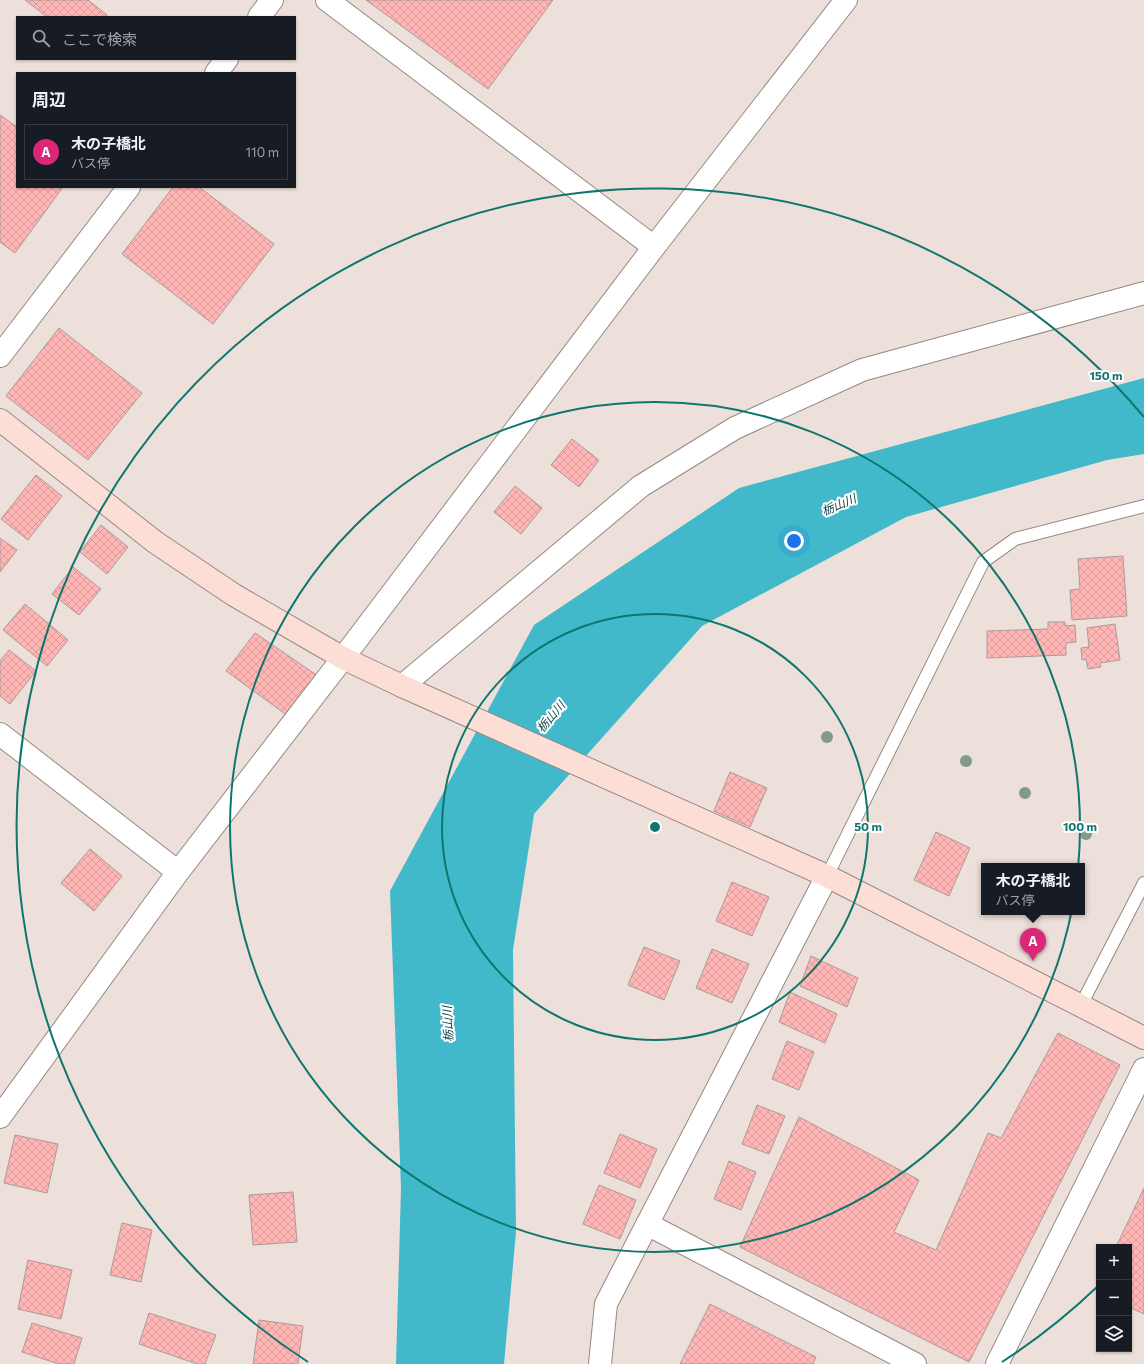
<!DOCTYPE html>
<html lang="ja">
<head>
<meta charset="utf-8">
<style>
	body { margin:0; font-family:Commissioner,"Noto Sans JP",sans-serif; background:#20242c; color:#f1f3f6 }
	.controls { position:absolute; right:12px; bottom:12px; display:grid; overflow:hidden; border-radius:0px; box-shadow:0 1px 3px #0004 }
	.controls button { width:36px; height:36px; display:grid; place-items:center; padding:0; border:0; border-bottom:1px solid #363941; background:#171b24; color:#f1f3f6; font:20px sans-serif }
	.you { position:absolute; left:794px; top:541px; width:14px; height:14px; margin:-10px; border:3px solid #fff; border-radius:50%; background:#1a73e8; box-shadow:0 0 0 6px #1a73e833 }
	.badge { display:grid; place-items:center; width:26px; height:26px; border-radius:50%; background:#db2777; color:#fff; font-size:13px; font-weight:700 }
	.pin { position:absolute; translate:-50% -33px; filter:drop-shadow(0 1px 2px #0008) }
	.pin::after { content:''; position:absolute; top:21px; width:14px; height:12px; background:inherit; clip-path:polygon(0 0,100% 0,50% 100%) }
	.popup { position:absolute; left:981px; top:863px; width:104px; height:52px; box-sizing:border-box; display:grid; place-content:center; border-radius:0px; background:#171b24; filter:drop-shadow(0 1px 3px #0005); font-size:13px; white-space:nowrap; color:#9ea1a6 }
	.popup b { font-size:15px; color:#f1f3f6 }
	.popup::after { content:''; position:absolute; left:50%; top:100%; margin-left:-8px; border:8px solid transparent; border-top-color:#171b24 }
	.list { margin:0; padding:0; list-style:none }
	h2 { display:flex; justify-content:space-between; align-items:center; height:52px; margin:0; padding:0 16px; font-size:17px }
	h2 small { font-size:13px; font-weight:400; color:#9ea1a6 }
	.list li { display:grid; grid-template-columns:26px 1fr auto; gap:12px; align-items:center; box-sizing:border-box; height:56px; margin:0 8px 8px; padding:0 8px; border:1px solid #363941; border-radius:0px }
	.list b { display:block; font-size:15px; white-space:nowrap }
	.list p { margin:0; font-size:13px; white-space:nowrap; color:#9ea1a6 }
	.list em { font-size:13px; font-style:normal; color:#9ea1a6 }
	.icon { flex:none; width:22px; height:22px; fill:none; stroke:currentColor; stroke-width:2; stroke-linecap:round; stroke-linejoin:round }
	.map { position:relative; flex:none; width:1144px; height:1364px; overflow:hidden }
	.search { position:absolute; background:#171b24; box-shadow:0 1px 3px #0004; left:16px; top:16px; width:280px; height:44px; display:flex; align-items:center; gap:10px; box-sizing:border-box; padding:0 14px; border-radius:0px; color:#9ea1a6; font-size:15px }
	.panel { position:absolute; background:#171b24; box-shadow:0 1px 3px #0004; left:16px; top:72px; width:280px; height:116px; border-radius:0px }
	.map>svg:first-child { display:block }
	.water { fill:#42b9cb }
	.building { fill:url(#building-cross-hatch); stroke:#aa9b9a }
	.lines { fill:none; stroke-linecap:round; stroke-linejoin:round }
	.lane-casing { stroke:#958983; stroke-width:14 }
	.street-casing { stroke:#958983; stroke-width:24 }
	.secondary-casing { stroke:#958983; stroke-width:24 }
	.lane { stroke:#fff; stroke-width:12 }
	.street { stroke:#fff; stroke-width:22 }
	.secondary { stroke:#fcded6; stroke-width:22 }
	.tree { fill:#809b88 }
	.ring { fill:none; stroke:#0f766e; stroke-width:2 }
	.labels { text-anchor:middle; stroke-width:4; stroke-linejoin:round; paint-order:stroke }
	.water-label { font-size:12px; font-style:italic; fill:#0f434b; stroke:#fff }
	.centre { fill:#0f766e; stroke:#fff; stroke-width:2 }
	.ring-label { font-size:12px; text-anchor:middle; font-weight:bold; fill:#0f766e; stroke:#fff; stroke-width:4; stroke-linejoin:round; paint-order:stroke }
</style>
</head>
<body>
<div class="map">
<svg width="1144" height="1364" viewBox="0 0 1144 1364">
	<defs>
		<pattern id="building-cross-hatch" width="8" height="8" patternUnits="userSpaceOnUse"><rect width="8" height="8" fill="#ffb6b4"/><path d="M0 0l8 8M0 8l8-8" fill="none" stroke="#db9d9b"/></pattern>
	</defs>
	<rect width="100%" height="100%" fill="#eddfd9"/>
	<path class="water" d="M 1144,378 L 1144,454 L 1107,460 L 906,517 L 702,626 L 534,814 L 513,950 L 516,1232 L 504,1364 L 396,1364 L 401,1188 L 390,891 L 534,625 L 739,488 Z"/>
	<path class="building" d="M 25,0 L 88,0 L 107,15 L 106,17 L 47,17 Z
		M 366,0 L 553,0 L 488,89 Z
		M 0,115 L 17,127 L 17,187 L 63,187 L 15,253 L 0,242 Z
		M 173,187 L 199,187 L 274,244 L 213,324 L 122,254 Z
		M 59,328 L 142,393 L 88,460 L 6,396 Z
		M 572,439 L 599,460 L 579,487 L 551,465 Z
		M 36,475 L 62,496 L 28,540 L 1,519 Z
		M 515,486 L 542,508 L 521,534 L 494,512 Z
		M 101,525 L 128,547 L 107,574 L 80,552 Z
		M 0,538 L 17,550 L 0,572 Z
		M 1123,556 L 1127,616 L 1072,620 L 1070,590 L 1080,589 L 1078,559 Z
		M 73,567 L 101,589 L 79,615 L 52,594 Z
		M 25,604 L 68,640 L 47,666 L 3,630 Z
		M 1048,622 L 1065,622 L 1065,626 L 1075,625 L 1076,642 L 1066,643 L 1066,655 L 987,658 L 987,631 L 1048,629 Z
		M 1115,624 L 1120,660 L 1100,663 L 1101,667 L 1088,669 L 1086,659 L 1082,660 L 1081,648 L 1089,647 L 1087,628 Z
		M 255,633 L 318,676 L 288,716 L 226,671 Z
		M 9,650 L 36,671 L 10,704 L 0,696 L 0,661 Z
		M 730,772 L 767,788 L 750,827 L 714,811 Z
		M 936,832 L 970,848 L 949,896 L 914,880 Z
		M 90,849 L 122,876 L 94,911 L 61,883 Z
		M 732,882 L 769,897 L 752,936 L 716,921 Z
		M 644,947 L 680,961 L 664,1000 L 628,985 Z
		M 712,949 L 749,964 L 732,1003 L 696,988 Z
		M 811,956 L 858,978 L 847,1007 L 800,986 Z
		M 790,992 L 837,1014 L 825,1043 L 779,1022 Z
		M 1058,1033 L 1120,1065 L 969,1362 L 740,1247 L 799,1117 L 919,1180 L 894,1232 L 936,1250 L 988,1133 L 1001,1138 Z
		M 787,1041 L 814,1052 L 799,1090 L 772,1079 Z
		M 757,1105 L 785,1116 L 769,1154 L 742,1144 Z
		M 620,1134 L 657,1149 L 640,1188 L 604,1173 Z
		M 15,1135 L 58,1144 L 47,1193 L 4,1183 Z
		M 729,1161 L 756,1172 L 741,1210 L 714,1199 Z
		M 599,1185 L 636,1200 L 620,1239 L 583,1224 Z
		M 1144,1188 L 1144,1314 L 1129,1307 L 1129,1247 L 1116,1247 Z
		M 293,1192 L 297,1242 L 253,1245 L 249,1195 Z
		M 122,1223 L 152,1230 L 141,1282 L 110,1275 Z
		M 28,1260 L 72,1270 L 61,1319 L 18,1309 Z
		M 710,1304 L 816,1357 L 813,1364 L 680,1364 Z
		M 149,1313 L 216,1335 L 205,1364 L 197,1364 L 139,1344 Z
		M 259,1320 L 303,1326 L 298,1364 L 253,1364 Z
		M 32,1323 L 82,1338 L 74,1364 L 59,1364 L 22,1352 Z"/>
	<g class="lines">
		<defs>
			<path id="lane" d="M 827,876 L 983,562 L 1015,539 L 1144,506
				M 1081,1005 L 1144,883"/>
			<path id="street" d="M 327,0 L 654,247
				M 259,17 L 272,0
				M 216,73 L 227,59
				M 0,356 L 129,187
				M 402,686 L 641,486 L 735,428 L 862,370 L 1144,293
				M 0,734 L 178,872
				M 0,1117 L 178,872 L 343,658 L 654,247 L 846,0
				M 647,1224 L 915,1364
				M 600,1364 L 606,1304 L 827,876
				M 997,1364 L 1144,1069"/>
			<path id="secondary" d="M 0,420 L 155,542 L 234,595 L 343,658 L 402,686 L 827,876 L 1144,1038"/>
		</defs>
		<use href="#lane" class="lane-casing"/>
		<use href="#street" class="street-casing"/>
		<use href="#secondary" class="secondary-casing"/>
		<use href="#lane" class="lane"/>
		<use href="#street" class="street"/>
		<use href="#secondary" class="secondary"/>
	</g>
	<g class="tree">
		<circle cx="827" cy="737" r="6"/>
		<circle cx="966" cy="761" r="6"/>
		<circle cx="1025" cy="793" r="6"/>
		<circle cx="1086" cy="834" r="6"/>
	</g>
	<g class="ring">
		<circle cx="655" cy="827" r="213"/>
		<circle cx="655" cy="827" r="425"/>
		<path d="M1098 1286A638 638 0 0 1 1002 1362M308 1362A638 638 0 1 1 1144 417"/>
	</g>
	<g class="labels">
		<g class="water-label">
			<text transform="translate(839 505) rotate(-23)" y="4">栃山川</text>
			<text transform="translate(551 717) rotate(-50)" y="4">栃山川</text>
			<text transform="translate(448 1024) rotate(-93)" y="4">栃山川</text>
		</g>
	</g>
	<circle cx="655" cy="827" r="6" class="centre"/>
	<g class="ring-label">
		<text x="1106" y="380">150 m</text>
		<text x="868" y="831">50 m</text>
		<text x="1080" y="831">100 m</text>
	</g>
</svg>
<div class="controls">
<button>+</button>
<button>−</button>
<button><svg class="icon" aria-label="layers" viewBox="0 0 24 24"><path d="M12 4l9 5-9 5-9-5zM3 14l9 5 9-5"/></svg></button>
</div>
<div class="you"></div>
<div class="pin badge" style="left:1033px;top:961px">A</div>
<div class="popup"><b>木の子橋北</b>バス停</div>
<div class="search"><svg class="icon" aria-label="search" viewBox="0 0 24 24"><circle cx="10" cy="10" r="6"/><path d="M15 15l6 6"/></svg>ここで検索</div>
<section class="panel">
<h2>周辺<small></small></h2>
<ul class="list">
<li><span class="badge">A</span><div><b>木の子橋北</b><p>バス停</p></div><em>110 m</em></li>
</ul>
</section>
</div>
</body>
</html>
